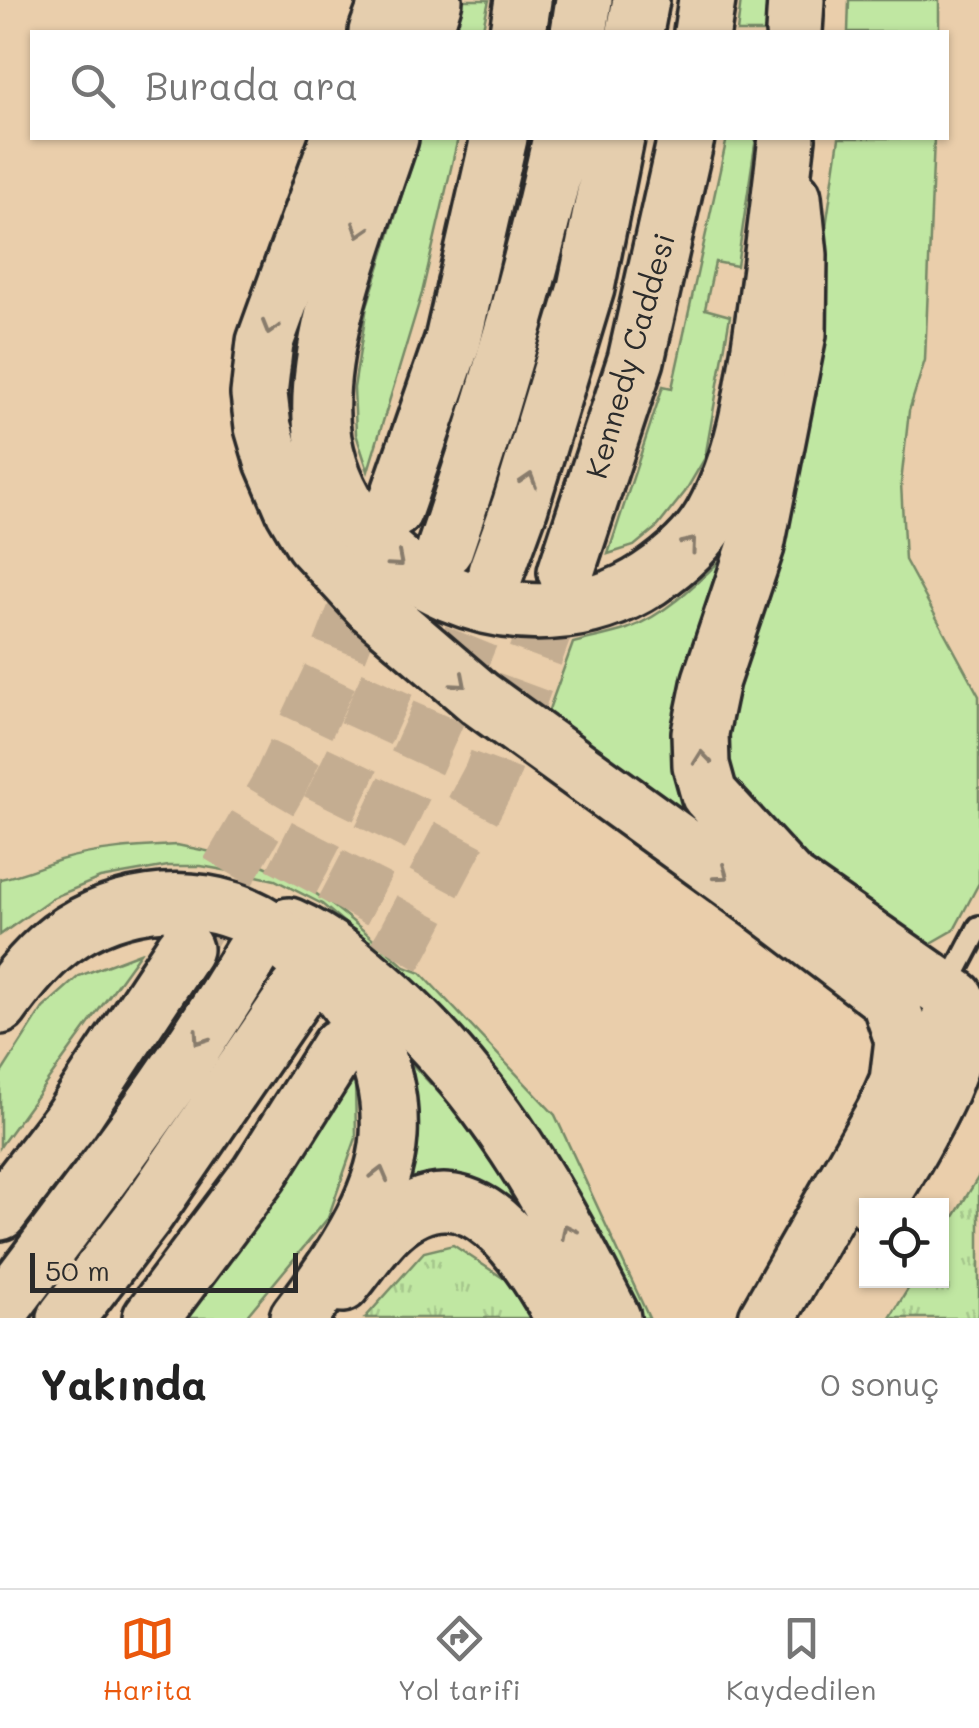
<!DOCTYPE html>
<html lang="tr">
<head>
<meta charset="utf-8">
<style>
	body { margin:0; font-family:Mali,sans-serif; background:#f6f6f6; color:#222 }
	.controls { position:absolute; right:30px; bottom:30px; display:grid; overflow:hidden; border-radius:0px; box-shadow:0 2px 8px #0004 }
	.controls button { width:90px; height:90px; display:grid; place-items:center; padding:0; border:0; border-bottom:2px solid #e0e0e0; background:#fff; color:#222; font:50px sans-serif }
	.scale { position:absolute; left:30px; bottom:25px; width:268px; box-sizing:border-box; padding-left:10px; border:5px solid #2b2b2b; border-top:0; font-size:28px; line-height:35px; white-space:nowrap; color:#2b2b2b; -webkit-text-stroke:8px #e5ceae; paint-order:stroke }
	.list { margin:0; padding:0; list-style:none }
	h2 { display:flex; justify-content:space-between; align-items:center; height:130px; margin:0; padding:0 40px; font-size:42px }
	h2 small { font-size:32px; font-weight:400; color:#767676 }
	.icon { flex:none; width:55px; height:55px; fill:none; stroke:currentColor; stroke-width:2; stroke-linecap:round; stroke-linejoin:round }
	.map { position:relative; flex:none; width:979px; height:1318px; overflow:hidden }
	.search { position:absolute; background:#fff; box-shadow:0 2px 8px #0004; left:30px; right:30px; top:30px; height:110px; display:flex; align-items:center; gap:25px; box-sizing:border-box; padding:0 35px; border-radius:0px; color:#767676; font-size:38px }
	.sheet { height:270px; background:#fff }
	nav { display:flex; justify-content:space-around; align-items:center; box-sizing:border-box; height:140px; border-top:2px solid #e0e0e0; background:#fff; font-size:28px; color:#767676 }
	nav a { display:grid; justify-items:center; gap:5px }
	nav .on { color:#ea580c }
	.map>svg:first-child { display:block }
	.grass { fill:#c0e7a2; stroke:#768966; stroke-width:2.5 }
	.park { fill:url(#park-tufts); stroke:#768966; stroke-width:2.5 }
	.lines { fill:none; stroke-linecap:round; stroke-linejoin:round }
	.primary-tunnel { stroke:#c4ad91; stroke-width:55; stroke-dasharray:55 28; stroke-linecap:butt }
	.highway-tunnel { stroke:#c4ad91; stroke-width:55; stroke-dasharray:55 28; stroke-linecap:butt }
	.lane-casing { stroke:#2b2b2b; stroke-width:28 }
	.secondary-casing { stroke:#2b2b2b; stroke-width:62 }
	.primary-casing { stroke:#2b2b2b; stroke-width:62 }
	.highway-casing { stroke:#2b2b2b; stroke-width:62 }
	.lane { stroke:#e5ceae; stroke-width:20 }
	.secondary { stroke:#e5ceae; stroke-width:55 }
	.primary { stroke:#e5ceae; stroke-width:55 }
	.highway { stroke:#e5ceae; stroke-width:55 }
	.oneway { stroke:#887c6c }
	.labels { text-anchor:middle; stroke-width:8; stroke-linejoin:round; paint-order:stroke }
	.street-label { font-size:30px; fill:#2b2b2b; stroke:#e5ceae }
</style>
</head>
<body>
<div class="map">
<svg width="979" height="1318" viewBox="0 0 979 1318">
	<defs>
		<pattern id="park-tufts" width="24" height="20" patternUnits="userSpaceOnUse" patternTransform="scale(2.5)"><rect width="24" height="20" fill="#c0e7a2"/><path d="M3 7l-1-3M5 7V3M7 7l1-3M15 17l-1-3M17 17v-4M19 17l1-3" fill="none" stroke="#a5c68c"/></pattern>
	</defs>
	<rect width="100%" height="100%" fill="#eaceab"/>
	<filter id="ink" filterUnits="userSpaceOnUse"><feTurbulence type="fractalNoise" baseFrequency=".01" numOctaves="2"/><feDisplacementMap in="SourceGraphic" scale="20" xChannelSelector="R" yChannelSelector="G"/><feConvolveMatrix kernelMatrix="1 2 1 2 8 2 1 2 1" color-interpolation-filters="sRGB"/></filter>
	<g filter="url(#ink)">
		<path class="grass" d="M 462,0 L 489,0 L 482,32 L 452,32 Z
			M 741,0 L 768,0 L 766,32 L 737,32 Z
			M 849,0 L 939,0 L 939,32 L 848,32 Z
			M 420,138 L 458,138 L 422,293 L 368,471 L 356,434 L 354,388 L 367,306 Z
			M 727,138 L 756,138 L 737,266 L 715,262 L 705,309 L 730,316 L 705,458 L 685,492 L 658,526 L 634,546 L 608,554 L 663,386 L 672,388 Z
			M 839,138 L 934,138 L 925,360 L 909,411 L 901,483 L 905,560 L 979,696 L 979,883 L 954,930 L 921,949 L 896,941 L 734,795 L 717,740 L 793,452 Z
			M 729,552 L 674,762 L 683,808 L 692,828 L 554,722 L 548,712 L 573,643 C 591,638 610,635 627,629 C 668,614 699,581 729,552 Z
			M 177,845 C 204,851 234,855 260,864 C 317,886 360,927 405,967 L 421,973 L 555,1115 L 649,1318 L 639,1318 L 594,1230 L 490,1074 L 360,936 L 322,904 L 275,880 L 252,875 L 201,866 L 168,866 L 100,878 L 52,898 L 0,935 L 0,879 C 22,875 39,867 60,860 C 98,849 137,847 177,845 Z
			M 140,953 L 2,1144 L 0,1147 L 0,1075 L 43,1008 L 79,976 Z
			M 400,1060 L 409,1061 L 453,1108 L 508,1187 L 515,1200 L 509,1207 C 467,1175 456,1173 404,1183 Z
			M 355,1079 L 356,1138 L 328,1218 L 245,1318 L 182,1318 Z"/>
		<path class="park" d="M 979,1176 L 979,1318 L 890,1318 L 913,1281 L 942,1280 L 942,1236 Z
			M 453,1245 L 512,1284 L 531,1318 L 365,1318 L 424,1252 Z"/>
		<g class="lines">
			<path class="primary-tunnel" d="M 186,944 L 280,783 L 331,674 L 377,555
				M 351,1027 L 401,946 L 491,775 L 566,572"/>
			<path class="highway-tunnel" d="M 251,955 C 326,824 388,688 445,548
				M 302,984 C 378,852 442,714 496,572"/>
			<defs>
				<path id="lane" d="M 915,1049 L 979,927"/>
				<path id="secondary" d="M 377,32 L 389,0
					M 339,138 L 265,342 L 259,394 L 263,427 L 273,461 L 294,510 L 313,542 L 373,607 L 479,698 L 760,901 L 889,999 L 903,1040 L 898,1081 L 884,1113 L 767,1318
					M 793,197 L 799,255 L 798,334 L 756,546 L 711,680 L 700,733 L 701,765 L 709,794 L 789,881 L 956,998 C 975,1052 904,1158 876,1206
					M 289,926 C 327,943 358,969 389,997 C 494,1093 549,1194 612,1318
					M 342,1284 C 358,1265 373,1241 391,1225 C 471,1156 530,1259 564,1318"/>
				<path id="primary" d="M 424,32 L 434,0
					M 518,32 L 523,0
					M 702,32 L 707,0
					M 794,32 L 796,0
					M 390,138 C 362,223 309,350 323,439 C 348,584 528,659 649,579 C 674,562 698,542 713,515 C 744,459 753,396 762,333 C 772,268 779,203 787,138
					M 394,510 L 453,340 L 499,138
					M 566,572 L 636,360 L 686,138
					M 0,1006 C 15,985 31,965 50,948 C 105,900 192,886 257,921 C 272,929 285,943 299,954 C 357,998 393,1062 389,1136 C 385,1200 335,1270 298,1318
					M 0,1212 L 70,1121 L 184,949
					M 151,1318 L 259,1174 L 339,1047"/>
				<path id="highway" d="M 579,32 L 584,0
					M 635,32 L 641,0
					M 445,548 C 491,413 530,278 561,138
					M 496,572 L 520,506 L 586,288 L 616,138
					M 0,1311 C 87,1195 177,1081 251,955
					M 66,1318 L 147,1212 L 298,991"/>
			</defs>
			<use href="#lane" class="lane-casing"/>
			<use href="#secondary" class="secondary-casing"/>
			<use href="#primary" class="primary-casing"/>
			<use href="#highway" class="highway-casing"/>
			<use href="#lane" class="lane"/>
			<use href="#secondary" class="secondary"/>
			<use href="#primary" class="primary"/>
			<use href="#highway" class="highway"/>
		</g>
		<defs><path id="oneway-chevron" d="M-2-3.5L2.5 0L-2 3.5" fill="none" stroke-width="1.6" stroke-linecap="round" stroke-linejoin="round" transform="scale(2.5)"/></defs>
		<g class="oneway">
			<use href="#oneway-chevron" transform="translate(360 230) rotate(107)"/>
			<use href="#oneway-chevron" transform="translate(270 328) rotate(106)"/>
			<use href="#oneway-chevron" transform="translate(529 480) rotate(-73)"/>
			<use href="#oneway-chevron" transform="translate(690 544) rotate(-50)"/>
			<use href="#oneway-chevron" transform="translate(397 561) rotate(41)"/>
			<use href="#oneway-chevron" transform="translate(460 682) rotate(41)"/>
			<use href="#oneway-chevron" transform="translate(702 758) rotate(-96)"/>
			<use href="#oneway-chevron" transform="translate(722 874) rotate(36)"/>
			<use href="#oneway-chevron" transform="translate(200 1038) rotate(124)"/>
			<use href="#oneway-chevron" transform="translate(380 1174) rotate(-75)"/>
			<use href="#oneway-chevron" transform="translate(568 1231) rotate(-117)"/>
		</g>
	</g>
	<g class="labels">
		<g class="street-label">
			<text transform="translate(631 356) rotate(-74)" y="10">Kennedy Caddesi</text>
		</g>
	</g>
</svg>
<div class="controls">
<button><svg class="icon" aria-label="locate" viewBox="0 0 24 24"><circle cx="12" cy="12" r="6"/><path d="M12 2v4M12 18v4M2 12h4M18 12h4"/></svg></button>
</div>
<div class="scale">50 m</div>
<div class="search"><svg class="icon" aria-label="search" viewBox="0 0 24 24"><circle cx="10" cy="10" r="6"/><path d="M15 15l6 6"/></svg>Burada ara</div>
</div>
<section class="sheet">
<h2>Yakında<small>0 sonuç</small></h2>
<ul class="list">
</ul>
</section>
<nav>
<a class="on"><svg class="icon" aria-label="map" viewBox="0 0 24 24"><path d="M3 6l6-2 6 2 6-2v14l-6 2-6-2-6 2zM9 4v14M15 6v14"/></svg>Harita</a>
<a><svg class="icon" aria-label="directions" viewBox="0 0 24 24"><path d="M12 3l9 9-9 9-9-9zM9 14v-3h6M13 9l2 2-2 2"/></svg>Yol tarifi</a>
<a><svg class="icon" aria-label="saved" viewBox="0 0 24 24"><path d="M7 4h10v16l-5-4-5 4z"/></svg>Kaydedilen</a>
</nav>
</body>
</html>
